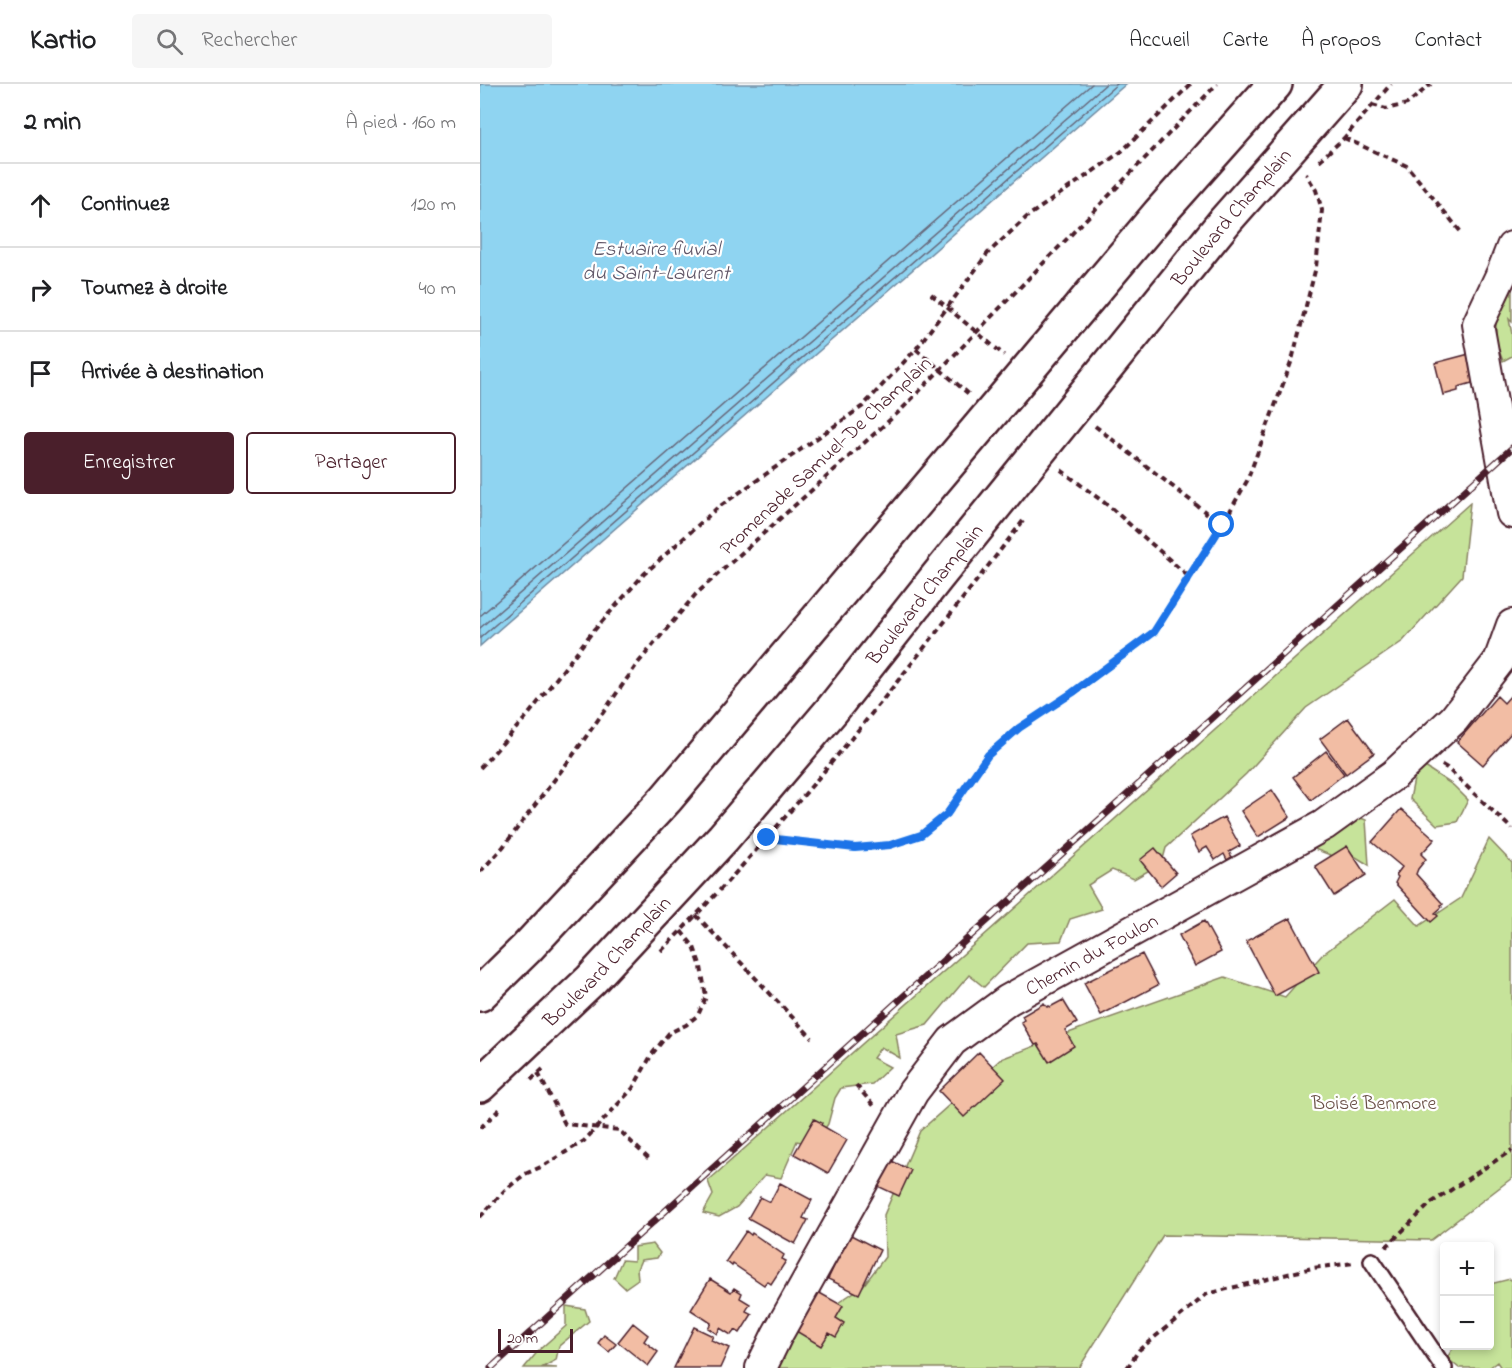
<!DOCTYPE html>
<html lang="fr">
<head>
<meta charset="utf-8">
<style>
	body { margin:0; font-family:"Indie Flower",sans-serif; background:#f6f6f6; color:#202124 }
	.controls { position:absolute; right:18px; bottom:18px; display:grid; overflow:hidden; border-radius:6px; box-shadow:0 3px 9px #0003 }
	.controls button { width:54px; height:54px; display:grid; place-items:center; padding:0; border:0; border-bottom:2px solid #e0e0e0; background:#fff; color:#202124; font:30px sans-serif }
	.scale { position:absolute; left:18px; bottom:15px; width:75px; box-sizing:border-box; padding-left:6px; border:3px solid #4a1f2b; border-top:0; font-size:16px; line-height:21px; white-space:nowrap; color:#4a1f2b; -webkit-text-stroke:4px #fff; paint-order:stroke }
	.stop { position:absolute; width:18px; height:18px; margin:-14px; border:4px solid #1a73e8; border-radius:50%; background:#fff }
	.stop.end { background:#1a73e8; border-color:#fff; box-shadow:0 2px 6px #0008 }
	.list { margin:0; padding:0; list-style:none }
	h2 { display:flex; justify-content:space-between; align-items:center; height:78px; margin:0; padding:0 24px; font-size:26px }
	h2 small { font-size:20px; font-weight:400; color:#757577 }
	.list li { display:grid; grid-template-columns:39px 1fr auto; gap:18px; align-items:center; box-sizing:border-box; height:84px; padding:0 24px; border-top:2px solid #e0e0e0 }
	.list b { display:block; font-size:22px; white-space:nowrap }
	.list em { font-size:20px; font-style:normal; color:#757577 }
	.actions { display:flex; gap:12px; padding:18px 24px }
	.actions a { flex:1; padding:14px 0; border:2px solid #4a1f2b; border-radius:6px; text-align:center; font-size:21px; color:#4a1f2b }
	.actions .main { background:#4a1f2b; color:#fff }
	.icon { flex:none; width:33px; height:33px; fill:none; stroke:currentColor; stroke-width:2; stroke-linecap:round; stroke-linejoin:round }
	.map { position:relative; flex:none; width:1032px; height:1284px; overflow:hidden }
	header { display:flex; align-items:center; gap:36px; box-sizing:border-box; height:84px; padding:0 30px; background:#fff; border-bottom:2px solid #e0e0e0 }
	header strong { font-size:28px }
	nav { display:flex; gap:33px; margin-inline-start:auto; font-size:21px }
	.search { width:420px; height:54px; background:#f6f6f6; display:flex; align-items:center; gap:15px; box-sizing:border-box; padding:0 21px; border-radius:6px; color:#757577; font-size:22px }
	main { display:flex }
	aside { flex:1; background:#fff }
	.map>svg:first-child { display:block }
	.green { fill:#c6e39a; stroke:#888162; stroke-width:1.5 }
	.water { fill:#8fd4f1; stroke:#738ca2; stroke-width:1.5 }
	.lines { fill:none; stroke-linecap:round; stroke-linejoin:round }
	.shore { stroke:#66677a; stroke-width:1.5 }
	.building { fill:#f2bda4; stroke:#4a1f2b; stroke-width:1.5 }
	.lane-casing { stroke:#4a1f2b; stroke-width:20 }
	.street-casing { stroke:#4a1f2b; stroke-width:34 }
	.primary-casing { stroke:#4a1f2b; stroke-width:38 }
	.path { stroke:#4a1f2b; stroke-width:4; stroke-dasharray:6 4.5; stroke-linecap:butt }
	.lane { stroke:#fff; stroke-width:15 }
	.street { stroke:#fff; stroke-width:30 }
	.primary { stroke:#fff; stroke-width:33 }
	.rail-casing { stroke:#4a1f2b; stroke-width:7 }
	.rail { stroke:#fff; stroke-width:4.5; stroke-dasharray:14; stroke-linecap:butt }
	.route { stroke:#1a73e8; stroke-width:8 }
	.labels { text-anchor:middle; stroke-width:4.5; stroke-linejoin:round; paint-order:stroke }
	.street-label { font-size:20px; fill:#4a1f2b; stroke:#fff }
	.park-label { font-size:20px; fill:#695047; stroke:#fff }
	.water-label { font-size:21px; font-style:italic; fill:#5f5566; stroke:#fff }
</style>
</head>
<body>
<header>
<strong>Kartio</strong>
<div class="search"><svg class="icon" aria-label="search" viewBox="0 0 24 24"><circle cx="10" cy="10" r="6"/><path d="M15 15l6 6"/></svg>Rechercher</div>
<nav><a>Accueil</a><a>Carte</a><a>À propos</a><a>Contact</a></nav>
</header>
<main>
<aside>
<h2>2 min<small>À pied · 160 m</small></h2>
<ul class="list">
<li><svg class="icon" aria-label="ahead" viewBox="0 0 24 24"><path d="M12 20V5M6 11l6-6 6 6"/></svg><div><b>Continuez</b></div><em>120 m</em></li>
<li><svg class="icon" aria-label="right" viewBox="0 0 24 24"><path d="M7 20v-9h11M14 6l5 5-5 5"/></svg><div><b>Tournez à droite</b></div><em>40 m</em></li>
<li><svg class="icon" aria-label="arrive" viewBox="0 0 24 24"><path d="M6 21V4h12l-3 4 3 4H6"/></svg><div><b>Arrivée à destination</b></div></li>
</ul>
<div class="actions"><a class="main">Enregistrer</a><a>Partager</a></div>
</aside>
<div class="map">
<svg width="1032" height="1284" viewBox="0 0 1032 1284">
	<rect width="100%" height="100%" fill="#fff"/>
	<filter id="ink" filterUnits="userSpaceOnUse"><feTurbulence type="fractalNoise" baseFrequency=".0167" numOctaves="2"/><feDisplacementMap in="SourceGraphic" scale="12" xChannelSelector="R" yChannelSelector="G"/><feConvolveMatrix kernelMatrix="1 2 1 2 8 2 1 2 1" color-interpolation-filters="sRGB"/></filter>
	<g filter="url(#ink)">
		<path class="green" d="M 1032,201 L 1032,238 L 1029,235 L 1032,250 L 1032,272 L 1023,277 L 1016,259 L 1016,213 Z
			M 990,419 L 982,492 L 923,557 L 826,624 L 766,690 L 686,764 L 682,779 L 654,795 L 632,786 L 608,801 L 622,825 L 590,835 L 581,857 L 547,859 L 504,903 L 489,891 L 447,941 L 416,950 L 420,974 L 401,963 L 393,974 L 410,983 L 392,1000 L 361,1004 L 355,1014 L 348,1040 L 334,1061 L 317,1057 L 301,1094 L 285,1091 L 257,1123 L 239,1133 L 223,1129 L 233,1111 L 228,1097 Z
			M 942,681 L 973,701 L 988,716 L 977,738 L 957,741 L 930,715 L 934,695 Z
			M 873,731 L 886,736 L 889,781 L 866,767 L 858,774 L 829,763 Z
			M 1009,755 L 1032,779 L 1032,1094 L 951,1156 L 683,1151 L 599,1284 L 273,1284 L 291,1264 L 383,1202 L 405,1173 L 404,1131 L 440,1047 L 521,975 L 607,942 L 745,893 L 805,913 L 842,871 L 915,815 L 939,842 L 981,814 Z
			M 173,1160 L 180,1169 L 177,1174 L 161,1176 L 157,1185 L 158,1195 L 145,1204 L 134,1194 L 142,1176 L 154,1177 L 154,1163 Z
			M 1030,1195 L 1032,1197 L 1032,1284 L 1021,1284 L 1017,1278 L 1009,1284 L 979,1284 L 967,1274 L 974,1262 L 1010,1262 L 1010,1200 Z
			M 86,1222 L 105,1225 L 109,1237 L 79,1262 L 76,1276 L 63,1283 L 77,1284 L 44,1284 L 59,1266 L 86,1242 Z"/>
		<path class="water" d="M 0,0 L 646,0 L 0,562 Z"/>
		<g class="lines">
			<path class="shore" d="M 0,532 L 612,0
				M 0,544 L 626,0
				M 0,554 L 637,0"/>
		</g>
		<path class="building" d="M 993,269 L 999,297 L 978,303 L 978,307 L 963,311 L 955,279 Z
			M 1032,610 L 1032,648 L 1003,681 L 977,658 L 1017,612 L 1024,619 Z
			M 868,634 L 894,669 L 866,690 L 840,655 Z
			M 846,667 L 864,690 L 831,716 L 813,693 Z
			M 792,706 L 810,733 L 778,753 L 761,727 Z
			M 921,725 L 955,755 L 941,770 L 946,775 L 938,785 L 936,790 L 963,820 L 961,821 L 962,823 L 955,829 L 958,832 L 951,838 L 915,799 L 918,793 L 916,791 L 922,783 L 892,758 Z
			M 744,733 L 760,762 L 749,768 L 752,773 L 747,776 L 744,770 L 735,776 L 727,763 L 719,768 L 710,752 Z
			M 867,762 L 886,791 L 854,812 L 835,782 Z
			M 675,764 L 696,789 L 681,802 L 660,776 Z
			M 810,834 L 839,888 L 795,912 L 766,857 Z
			M 724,837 L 741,868 L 715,882 L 699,851 Z
			M 662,870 L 678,901 L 621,931 L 604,899 Z
			M 583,916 L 597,939 L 585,946 L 594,962 L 569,978 L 558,960 L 555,961 L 541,938 L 544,936 L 542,932 L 564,919 L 567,923 L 569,922 L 570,923 Z
			M 499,968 L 525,995 L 484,1033 L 459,1007 Z
			M 334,1035 L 342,1039 L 341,1041 L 367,1056 L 348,1089 L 314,1070 Z
			M 401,1072 L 431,1086 L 419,1112 L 389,1098 Z
			M 300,1099 L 332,1116 L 323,1134 L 328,1136 L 315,1160 L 268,1134 L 280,1113 L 290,1118 Z
			M 266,1147 L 271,1151 L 272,1149 L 304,1171 L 302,1175 L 306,1177 L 291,1200 L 287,1197 L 284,1201 L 253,1180 L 252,1182 L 246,1177 Z
			M 369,1150 L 400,1166 L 379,1210 L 348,1195 Z
			M 230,1195 L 251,1208 L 254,1204 L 262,1209 L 260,1214 L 270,1220 L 266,1227 L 272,1230 L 260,1249 L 255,1246 L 251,1251 L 240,1244 L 237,1250 L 228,1244 L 231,1239 L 211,1226 Z
			M 336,1207 L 363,1222 L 356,1234 L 364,1239 L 356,1253 L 349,1249 L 341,1262 L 311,1244 Z
			M 153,1239 L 168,1251 L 164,1257 L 178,1268 L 168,1282 L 138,1258 Z
			M 214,1243 L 233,1252 L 231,1256 L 249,1264 L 240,1284 L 194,1284 Z
			M 124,1251 L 136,1260 L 129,1268 L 118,1259 Z"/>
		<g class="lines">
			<defs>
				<path id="lane" d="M 892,1177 L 964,1284"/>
				<g id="street">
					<path d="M 1032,163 L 1022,189 L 998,240 L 1032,429"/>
					<path id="s1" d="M 281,1284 L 297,1251 L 433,1008 L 472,957 L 528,916 L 844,741 L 915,690 L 974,635 L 1019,577 L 1032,541"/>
				</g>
				<g id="primary">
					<path d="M 0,910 L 46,865 L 186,715 L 679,130 L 795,0"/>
					<path id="s2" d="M 0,1001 L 111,896 L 243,754 L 352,626 L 457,493 L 745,137 L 866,0"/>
				</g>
			</defs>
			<use href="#lane" class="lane-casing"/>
			<use href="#street" class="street-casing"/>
			<use href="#primary" class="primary-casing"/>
			<path class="path" d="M 892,21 L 906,25 L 927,20 L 951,0
				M 864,54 L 927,82 L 981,148
				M 839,77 L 864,54 L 911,0
				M 451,210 L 524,271
				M 436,265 L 490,311
				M 615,342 L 742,441
				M 581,386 L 630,423 L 709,493
				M 962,681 L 967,684 L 1032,745
				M 0,684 L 48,631 L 110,551 L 164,490 L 236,425 L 383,322 L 436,265 L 508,169 L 548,132 L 641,68 L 711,0
				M 287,755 L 375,764 L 410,761 L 441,751 L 467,730 L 508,671 L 539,644 L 592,610 L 674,548 L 733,457 L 767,397 L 812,276 L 836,183 L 842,126 L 836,106 L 826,90
				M 0,788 L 23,763 L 91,674 L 158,579 L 216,510 L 422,325 L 737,0
				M 216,831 L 332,954
				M 181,867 C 313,735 428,585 543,437
				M 58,989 L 85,1040 L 139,1046 L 170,1076
				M 51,996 L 63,985
				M 376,1001 L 395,1023
				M 0,1044 L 21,1024
				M 0,1133 L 24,1107 L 45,1090 L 63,1082 L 104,1057 L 153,1004 L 172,970 L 189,949 L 206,941 L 218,931 L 226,913 L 221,883 L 214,863 L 201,847
				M 906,1163 L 951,1119 L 1032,1066
				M 647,1284 L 659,1266 L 727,1210 L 832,1184 L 874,1179"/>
			<use href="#lane" class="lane"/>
			<use href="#street" class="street"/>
			<use href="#primary" class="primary"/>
			<defs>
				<path id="rail" d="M 11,1284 L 1032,364"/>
			</defs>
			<use href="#rail" class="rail-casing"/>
			<use href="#rail" class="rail"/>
		</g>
	</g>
	<g class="lines" filter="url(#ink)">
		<path class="route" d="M 287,754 L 375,764 L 410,761 L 441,751 L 467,730 L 508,671 L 539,644 L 592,609 L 674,548 L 742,441"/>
	</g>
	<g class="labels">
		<g class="street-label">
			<text dy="7" stroke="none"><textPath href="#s2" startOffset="1149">Boulevard Champlain</textPath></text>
			<text transform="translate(345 371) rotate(-43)" y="7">Promenade Samuel-De Champlain</text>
			<text dy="7" stroke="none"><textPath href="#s2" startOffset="663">Boulevard Champlain</textPath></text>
			<text dy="7" stroke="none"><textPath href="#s1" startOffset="544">Chemin du Foulon</textPath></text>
			<text dy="7" stroke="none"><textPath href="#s2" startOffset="177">Boulevard Champlain</textPath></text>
		</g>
		<g class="park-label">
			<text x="894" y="1025">Boisé Benmore</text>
		</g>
		<g class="water-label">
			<text x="176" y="171">Estuaire fluvial<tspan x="176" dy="24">du Saint-Laurent</tspan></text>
		</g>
	</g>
</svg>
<div class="controls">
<button>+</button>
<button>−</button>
</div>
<div class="scale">20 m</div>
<div class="stop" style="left:742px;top:441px"></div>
<div class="stop end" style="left:287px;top:754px"></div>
</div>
</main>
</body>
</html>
